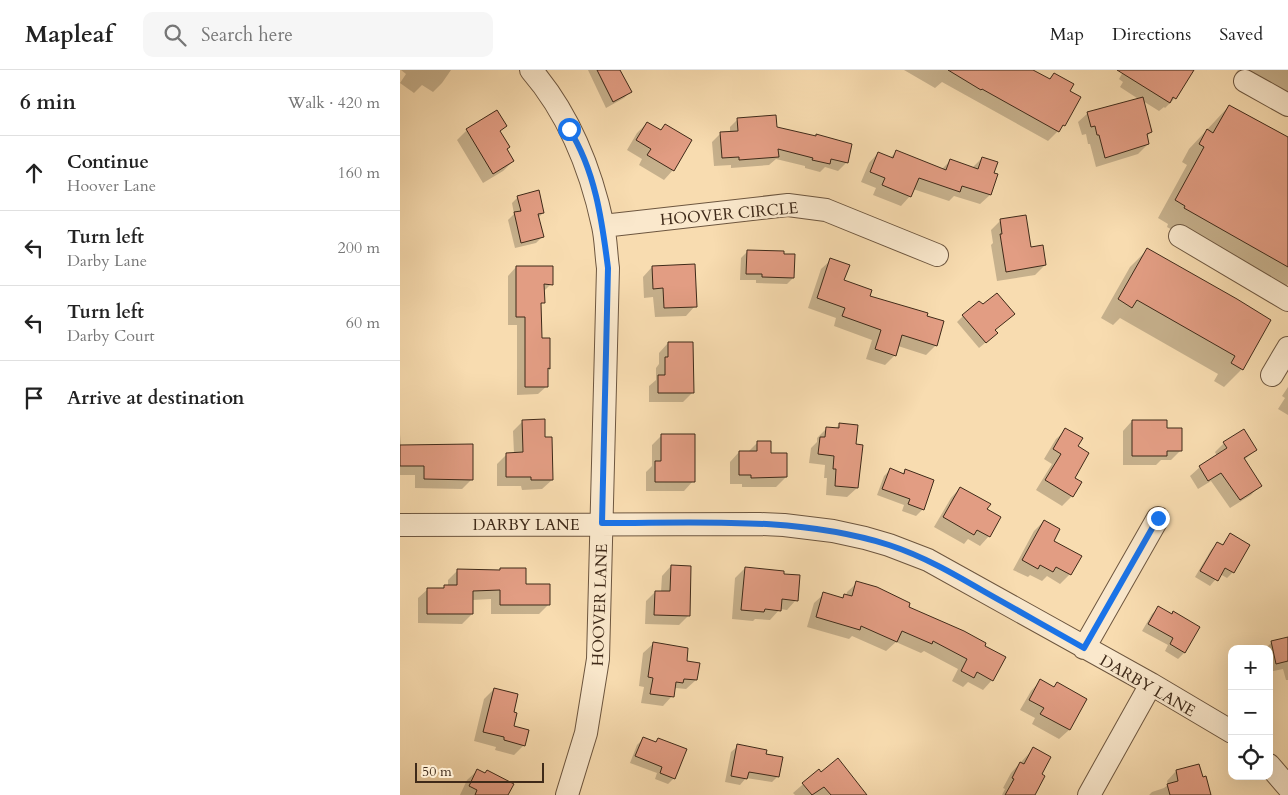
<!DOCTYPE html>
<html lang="en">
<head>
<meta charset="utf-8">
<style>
	body { margin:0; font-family:Cardo,serif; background:#f6f6f6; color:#222 }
	.controls { position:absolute; right:15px; bottom:15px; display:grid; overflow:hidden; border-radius:10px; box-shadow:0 5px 20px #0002 }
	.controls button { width:45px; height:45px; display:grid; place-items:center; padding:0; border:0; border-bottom:1px solid #e0e0e0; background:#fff; color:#222; font:25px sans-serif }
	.scale { position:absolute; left:15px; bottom:12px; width:129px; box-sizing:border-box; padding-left:5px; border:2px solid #3f2a19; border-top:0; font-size:14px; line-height:18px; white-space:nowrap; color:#3f2a19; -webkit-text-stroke:4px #fae8cc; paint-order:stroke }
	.stop { position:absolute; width:15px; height:15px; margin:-11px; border:4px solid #1a73e8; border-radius:50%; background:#fff }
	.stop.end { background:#1a73e8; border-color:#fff; box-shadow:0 1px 5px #0008 }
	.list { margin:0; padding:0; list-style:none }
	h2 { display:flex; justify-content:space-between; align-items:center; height:65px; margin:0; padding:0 20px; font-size:21px }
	h2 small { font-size:16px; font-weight:400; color:#767676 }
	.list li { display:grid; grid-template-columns:32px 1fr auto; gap:15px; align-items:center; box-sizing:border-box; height:75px; padding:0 20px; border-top:1px solid #e0e0e0 }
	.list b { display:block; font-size:19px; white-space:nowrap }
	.list p { margin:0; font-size:16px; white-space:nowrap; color:#767676 }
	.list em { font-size:16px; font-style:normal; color:#767676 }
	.icon { flex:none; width:28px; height:28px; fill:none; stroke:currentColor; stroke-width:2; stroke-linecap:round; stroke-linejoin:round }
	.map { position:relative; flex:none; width:888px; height:725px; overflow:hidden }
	header { display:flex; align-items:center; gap:30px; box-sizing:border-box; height:70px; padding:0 25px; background:#fff; border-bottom:1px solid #e0e0e0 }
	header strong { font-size:24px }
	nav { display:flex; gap:28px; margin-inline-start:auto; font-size:18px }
	.search { width:350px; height:45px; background:#f6f6f6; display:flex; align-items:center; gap:12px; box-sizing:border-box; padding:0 18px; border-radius:10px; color:#767676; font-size:19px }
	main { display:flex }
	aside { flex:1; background:#fff }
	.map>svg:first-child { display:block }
	.shadow { fill:#0003 }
	.building { fill:#e29d83; stroke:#3f2a19 }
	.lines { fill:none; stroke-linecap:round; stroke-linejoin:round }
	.minor-casing { stroke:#6d563f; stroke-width:24 }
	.minor { stroke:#fae8cc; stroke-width:22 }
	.route { stroke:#1a73e8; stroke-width:6 }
	.labels { text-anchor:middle; stroke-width:5; stroke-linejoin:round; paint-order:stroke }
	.street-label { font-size:16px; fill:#3f2a19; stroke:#fae8cc }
</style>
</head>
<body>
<header>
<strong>Mapleaf</strong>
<div class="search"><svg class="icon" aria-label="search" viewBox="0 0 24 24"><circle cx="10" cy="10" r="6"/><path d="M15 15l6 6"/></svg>Search here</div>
<nav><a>Map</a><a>Directions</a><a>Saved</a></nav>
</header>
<main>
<aside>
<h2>6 min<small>Walk · 420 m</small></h2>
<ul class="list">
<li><svg class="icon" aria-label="ahead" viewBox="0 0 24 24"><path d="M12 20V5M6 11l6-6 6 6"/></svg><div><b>Continue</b><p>Hoover Lane</p></div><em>160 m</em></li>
<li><svg class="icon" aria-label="left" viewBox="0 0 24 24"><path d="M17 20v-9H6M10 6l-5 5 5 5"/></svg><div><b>Turn left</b><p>Darby Lane</p></div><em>200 m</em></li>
<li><svg class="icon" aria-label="left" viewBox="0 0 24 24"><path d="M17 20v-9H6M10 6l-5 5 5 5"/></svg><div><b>Turn left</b><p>Darby Court</p></div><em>60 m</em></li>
<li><svg class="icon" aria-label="arrive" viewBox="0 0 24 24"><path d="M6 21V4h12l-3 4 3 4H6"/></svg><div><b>Arrive at destination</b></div></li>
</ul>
</aside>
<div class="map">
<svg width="888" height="725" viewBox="0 0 888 725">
	<rect width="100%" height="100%" fill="#f8dcb0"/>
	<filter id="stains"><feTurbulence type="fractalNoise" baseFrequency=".004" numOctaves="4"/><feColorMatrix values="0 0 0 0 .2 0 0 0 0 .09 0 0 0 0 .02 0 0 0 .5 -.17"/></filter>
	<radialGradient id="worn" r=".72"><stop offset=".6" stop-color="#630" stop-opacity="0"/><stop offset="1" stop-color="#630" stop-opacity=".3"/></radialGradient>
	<path class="shadow" d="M 1,0 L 51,0 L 42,13 L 33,22 L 22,15 L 14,23 L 0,13 L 6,4 Z
		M 188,0 L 220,0 L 231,21 L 224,28 L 206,38 Z
		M 504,0 L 631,0 L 648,10 L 654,4 L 668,21 L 664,55 L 648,71 L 542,12 L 535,18 Z
		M 724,0 L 786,0 L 775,28 L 765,38 L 764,37 L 759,41 L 743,31 L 751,62 L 746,67 L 748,74 L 738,84 L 696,97 L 690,74 L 688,74 L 686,64 L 682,65 L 678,52 L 688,43 L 740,30 L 720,17 L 723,12 L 719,9 Z
		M 838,0 L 888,0 L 888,35 L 835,4 Z
		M 829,36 L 888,68 L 888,214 L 882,220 L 767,157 L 768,154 L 758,148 L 787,95 L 782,92 L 789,79 Z
		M 97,42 L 105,56 L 99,62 L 106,79 L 113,91 L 103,101 L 83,113 L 57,70 L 67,60 Z
		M 338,49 L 415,67 L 416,65 L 447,92 L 438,101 L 425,97 L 420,102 L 405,98 L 405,96 L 376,89 L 369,95 L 331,98 L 331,95 L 314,96 L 312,72 L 321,63 L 330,63 L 330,57 Z
		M 247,53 L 260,61 L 265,55 L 273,100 L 264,110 L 239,95 L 242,89 L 227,80 L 237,63 Z
		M 496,82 L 541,100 L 550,91 L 572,98 L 582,88 L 593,103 L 590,125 L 580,134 L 554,126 L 549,131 L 513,119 L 510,126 L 501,136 L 473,125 L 476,118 L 461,112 L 469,93 L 478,83 L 490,88 Z
		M 118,127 L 143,143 L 138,148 L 143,166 L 136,173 L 115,178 L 108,150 L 114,144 L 112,133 Z
		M 600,151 L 645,195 L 635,205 L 597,211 L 591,175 L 593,173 L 591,160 Z
		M 748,179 L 860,244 L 842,299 L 824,317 L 814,311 L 818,304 L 720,248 L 713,255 L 701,248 L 730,197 Z
		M 347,182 L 393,208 L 387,214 L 356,213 L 356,210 L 340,210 L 341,188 Z
		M 431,190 L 443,210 L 468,227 L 526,246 L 536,275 L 526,285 L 498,276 L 495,285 L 485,295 L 466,289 L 472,270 L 434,256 L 436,248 L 408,238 L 421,199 Z
		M 116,197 L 151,214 L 143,222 L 143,232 L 140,235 L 141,269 L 149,298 L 146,300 L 147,316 L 138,324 L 117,325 L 117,255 L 108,255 L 108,206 Z
		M 252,197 L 295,236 L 286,246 L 255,247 L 253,227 L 244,228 L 243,207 Z
		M 582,236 L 594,261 L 590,269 L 579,278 L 557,252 L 563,246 Z
		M 268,273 L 293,322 L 283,332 L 249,332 L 249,316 L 256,310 L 256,298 L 259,294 L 259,283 Z
		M 888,317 L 888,345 L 878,339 L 885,328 L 882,326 Z
		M 123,351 L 144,368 L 152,410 L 142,419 L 122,420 L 121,416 L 97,416 L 97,394 L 107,384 L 114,384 L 113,361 Z
		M 732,351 L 766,359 L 781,380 L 771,390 L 761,390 L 756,395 L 723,395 L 723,361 Z
		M 440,354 L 454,375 L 457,418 L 447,427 L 426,425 L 427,408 L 424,408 L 425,395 L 409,393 L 411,378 L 417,372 L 417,368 L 427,358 L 435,359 Z
		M 666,360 L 676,376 L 672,426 L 662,436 L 636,420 L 652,394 L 644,389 L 656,369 Z
		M 0,364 L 1,376 L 72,409 L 62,419 L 15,418 L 15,405 L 0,405 Z
		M 262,365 L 293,411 L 284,421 L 246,421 L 246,402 L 252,396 L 252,375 Z
		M 358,372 L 370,384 L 386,407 L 376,417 L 342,417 L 342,414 L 330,414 L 330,392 L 339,382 L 348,382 Z
		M 824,373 L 856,380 L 844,390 L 860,415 L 851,425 L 830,438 L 811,411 L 798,419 L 790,406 L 800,397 L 817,386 L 815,382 Z
		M 490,400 L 502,404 L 505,401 L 523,439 L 516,446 L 502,441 L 504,435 L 477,425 L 484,406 Z
		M 560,418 L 589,466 L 580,476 L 568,469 L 564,474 L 534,457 L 551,428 Z
		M 644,451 L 652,471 L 670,504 L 660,514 L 647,506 L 642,511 L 630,505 L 628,507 L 613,500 L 634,461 Z
		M 831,464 L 833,502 L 827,508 L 820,504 L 810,516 L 795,507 L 811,480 L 818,473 L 821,476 Z
		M 271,496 L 288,546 L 279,555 L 245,554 L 246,531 L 255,522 L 261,522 L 262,506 Z
		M 345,498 L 396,530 L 387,540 L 380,539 L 370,550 L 355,549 L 353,551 L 332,549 L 335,508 Z
		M 57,501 L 125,515 L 149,534 L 139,544 L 91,544 L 91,529 L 72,530 L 72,544 L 62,554 L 18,553 L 18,528 L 28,519 L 42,519 L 48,517 L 48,510 Z
		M 457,513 L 583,576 L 592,610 L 583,620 L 568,612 L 563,617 L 552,611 L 558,599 L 524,581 L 521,583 L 496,572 L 486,581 L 452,566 L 449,569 L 407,557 L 414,533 L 424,524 L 441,529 L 444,526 L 446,526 L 447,522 Z
		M 758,538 L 784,583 L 778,589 L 765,581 L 768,575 L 742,561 L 752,544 Z
		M 888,568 L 888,610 L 886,610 L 883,599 L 869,602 L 869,579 L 865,579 L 872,572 Z
		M 253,574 L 285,592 L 296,610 L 286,619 L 276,618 L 273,621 L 272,626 L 263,636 L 241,633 L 244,617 L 239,616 L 243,583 Z
		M 640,611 L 653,618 L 657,614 L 686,629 L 669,660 L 659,669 L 632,654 L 635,648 L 620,640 L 631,621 Z
		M 94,619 L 112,643 L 112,657 L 124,675 L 114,685 L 95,680 L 96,677 L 74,671 L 84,629 Z
		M 243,669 L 254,673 L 258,669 L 274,708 L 268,714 L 255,709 L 257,703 L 230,693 L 237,675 Z
		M 338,676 L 364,685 L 378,706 L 372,712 L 346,708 L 340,715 L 325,712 L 331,682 Z
		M 633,679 L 632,725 L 602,725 L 605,719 L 603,718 L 611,703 Z
		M 77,701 L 107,725 L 60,725 L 67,710 Z
		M 418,701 L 463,725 L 395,725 L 393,723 Z
		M 776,701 L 808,725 L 749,725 L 752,722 L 764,718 L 768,715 L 767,711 Z"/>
	<path class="building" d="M 197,0 L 220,0 L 232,22 L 213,32 Z
		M 548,0 L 633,0 L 650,9 L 654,3 L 674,14 L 670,21 L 681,27 L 665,56 L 663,55 L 659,62 L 582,19 L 581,20 Z
		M 717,0 L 794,0 L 776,29 L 773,27 L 770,33 Z
		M 743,27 L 752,62 L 747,64 L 749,74 L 705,88 L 699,65 L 697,65 L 695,56 L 691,57 L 687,42 Z
		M 829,35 L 888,67 L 888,197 L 784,138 L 785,136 L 775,130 L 804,77 L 799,74 L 807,59 L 813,63 Z
		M 97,40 L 107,56 L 100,61 L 110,77 L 107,79 L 114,91 L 93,104 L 66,59 Z
		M 376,45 L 377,57 L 416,66 L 416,64 L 452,74 L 448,93 L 431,89 L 430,94 L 412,90 L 413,88 L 378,79 L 379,87 L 339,90 L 339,87 L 322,88 L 320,62 L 338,61 L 337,48 Z
		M 247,52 L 261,60 L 265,54 L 292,70 L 274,101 L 247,85 L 251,79 L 236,70 Z
		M 496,80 L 546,100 L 550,89 L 578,99 L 582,87 L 598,92 L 594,103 L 598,104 L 591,125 L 562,116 L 560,122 L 519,108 L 511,127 L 482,115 L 485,108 L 470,102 L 478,82 L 493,88 Z
		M 139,120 L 144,143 L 138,144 L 144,167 L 121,173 L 114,142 L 121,141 L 117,126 Z
		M 626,145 L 631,177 L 643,175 L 646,195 L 606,202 L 600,164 L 602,164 L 600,149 Z
		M 747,178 L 837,229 L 871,250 L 843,300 L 831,293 L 835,286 L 737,230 L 732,238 L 718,229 Z
		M 347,180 L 384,181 L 384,184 L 395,184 L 394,208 L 362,207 L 362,204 L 346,204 Z
		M 430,188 L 450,195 L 444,210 L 472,220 L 470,226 L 528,243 L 527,246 L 544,251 L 537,276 L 502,265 L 496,286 L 475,279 L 481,260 L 442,246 L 445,238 L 417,228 Z
		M 295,194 L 297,237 L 264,238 L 263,218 L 253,219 L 252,196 Z
		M 116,196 L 153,196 L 153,215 L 144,214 L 145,233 L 141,233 L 142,268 L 150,268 L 150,299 L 148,298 L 148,317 L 125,317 L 125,247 L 116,247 Z
		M 597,223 L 615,244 L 595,260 L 598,263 L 586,273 L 562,245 L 579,231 L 583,234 Z
		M 268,272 L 293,272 L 294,323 L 258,323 L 258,305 L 265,305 L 265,287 L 268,287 Z
		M 145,349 L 145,367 L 152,367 L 153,410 L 131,410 L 131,407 L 106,407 L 106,383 L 123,382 L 122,350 Z
		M 732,350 L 767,350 L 767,358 L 782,358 L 782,381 L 767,381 L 767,386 L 732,386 Z
		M 439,353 L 458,355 L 456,374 L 463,375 L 458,418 L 435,416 L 436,399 L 433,399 L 434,386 L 418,384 L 420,367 L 425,367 L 426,357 L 439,358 Z
		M 665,358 L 683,368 L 678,376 L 689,383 L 675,408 L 682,412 L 673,427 L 645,410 L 661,384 L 653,379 Z
		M 844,359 L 857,380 L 844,388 L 862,416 L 840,430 L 821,403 L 808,411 L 799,396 L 827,378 L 823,372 Z
		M 261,364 L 295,364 L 295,412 L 255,412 L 255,391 L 261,391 Z
		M 357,371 L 371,371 L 371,383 L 387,383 L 387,407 L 351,408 L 351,405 L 339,405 L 339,381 L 357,381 Z
		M 73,374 L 73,410 L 24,409 L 24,396 L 0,396 L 0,375 Z
		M 490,398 L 504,404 L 505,399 L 534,410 L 524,440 L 508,434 L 510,429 L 482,419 Z
		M 560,417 L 591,434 L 587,439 L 601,447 L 590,467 L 577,460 L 574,465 L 543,447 Z
		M 644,450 L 660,459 L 654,471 L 682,486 L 671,505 L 656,497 L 653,502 L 640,495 L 638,499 L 622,490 Z
		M 830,463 L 850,475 L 834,503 L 825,498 L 818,511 L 800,501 L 817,472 L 823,475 Z
		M 271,495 L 291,496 L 290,546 L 254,545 L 255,521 L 270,521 Z
		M 345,497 L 384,501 L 384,504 L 400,505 L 398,531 L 382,529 L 381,541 L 365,539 L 364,542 L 341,540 Z
		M 100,498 L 126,498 L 126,514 L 150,514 L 150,535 L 100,535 L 100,520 L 73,521 L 73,544 L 27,544 L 27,518 L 44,518 L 44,515 L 57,515 L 57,499 L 100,500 Z
		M 456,511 L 477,517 L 510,533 L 509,537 L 564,561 L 586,573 L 585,576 L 606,587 L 593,611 L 577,602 L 574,608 L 561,601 L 567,589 L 533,571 L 532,574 L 502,561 L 497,572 L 461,556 L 460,560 L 416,547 L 423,522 L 443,528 L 444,524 L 452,526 Z
		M 758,536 L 772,544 L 773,541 L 800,557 L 785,583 L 770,574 L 773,568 L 748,554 Z
		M 888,567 L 888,591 L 876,594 L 871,571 Z
		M 253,572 L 288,578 L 287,591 L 300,593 L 297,610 L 284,609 L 283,613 L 276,612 L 274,627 L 250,624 L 253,608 L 248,607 Z
		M 640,609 L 654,617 L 657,612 L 687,629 L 670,660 L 640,644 L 644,638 L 629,630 Z
		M 94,618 L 118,624 L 114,642 L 117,643 L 114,656 L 129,660 L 125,676 L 104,670 L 104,667 L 83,662 Z
		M 243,667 L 256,672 L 258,668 L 287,679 L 275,709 L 260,703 L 262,697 L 235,686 Z
		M 337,674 L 367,680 L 366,684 L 383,687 L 379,707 L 349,702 L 347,709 L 331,706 Z
		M 633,677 L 651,687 L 642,704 L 645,706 L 635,725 L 605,725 L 614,709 L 612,708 L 620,692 L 624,694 Z
		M 438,688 L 467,725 L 431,725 L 424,717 L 412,725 L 402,713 L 419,699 L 421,702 Z
		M 799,694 L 803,707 L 806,706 L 811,725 L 770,725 L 767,714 L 778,711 L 776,700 Z
		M 77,699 L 85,703 L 87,700 L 114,714 L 108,725 L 75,725 L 77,720 L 69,716 Z"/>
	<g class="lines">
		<defs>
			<path id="minor" d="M 131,0 C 169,44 191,100 203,156 C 206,169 206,184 208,198 L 198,589 L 186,663 L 167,725
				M 845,11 L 888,35
				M 203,156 L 388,135 L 426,140 L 537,185
				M 780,166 L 888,230
				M 872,305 L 888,278
				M 0,455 L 360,454 L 384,455 L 433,461 L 465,468 L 489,475 L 528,490 L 751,614 L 832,662
				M 684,578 L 758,448
				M 869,695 L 888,717
				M 689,725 L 751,614"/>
		</defs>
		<use href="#minor" class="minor-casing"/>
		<use href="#minor" class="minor"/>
	</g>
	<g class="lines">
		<path class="route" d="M 169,59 C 195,100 202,150 208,198 L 202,453 C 298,453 397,446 489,475 C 523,486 554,504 585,522 C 618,541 651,559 684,578 L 758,448"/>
	</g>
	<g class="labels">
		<g class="street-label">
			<text transform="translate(329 143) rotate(-5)" y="6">HOOVER CIRCLE</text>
			<text x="126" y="460">DARBY LANE</text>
			<text transform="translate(199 535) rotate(-88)" y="6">HOOVER LANE</text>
			<text transform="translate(748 615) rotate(30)" y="6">DARBY LANE</text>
		</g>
	</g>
	<rect width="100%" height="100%" filter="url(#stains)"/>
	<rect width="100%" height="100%" fill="url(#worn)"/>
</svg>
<div class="controls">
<button>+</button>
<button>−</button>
<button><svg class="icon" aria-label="locate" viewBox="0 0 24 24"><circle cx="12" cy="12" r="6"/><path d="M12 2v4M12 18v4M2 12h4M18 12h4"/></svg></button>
</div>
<div class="scale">50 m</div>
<div class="stop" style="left:169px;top:59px"></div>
<div class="stop end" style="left:758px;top:448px"></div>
</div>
</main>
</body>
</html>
